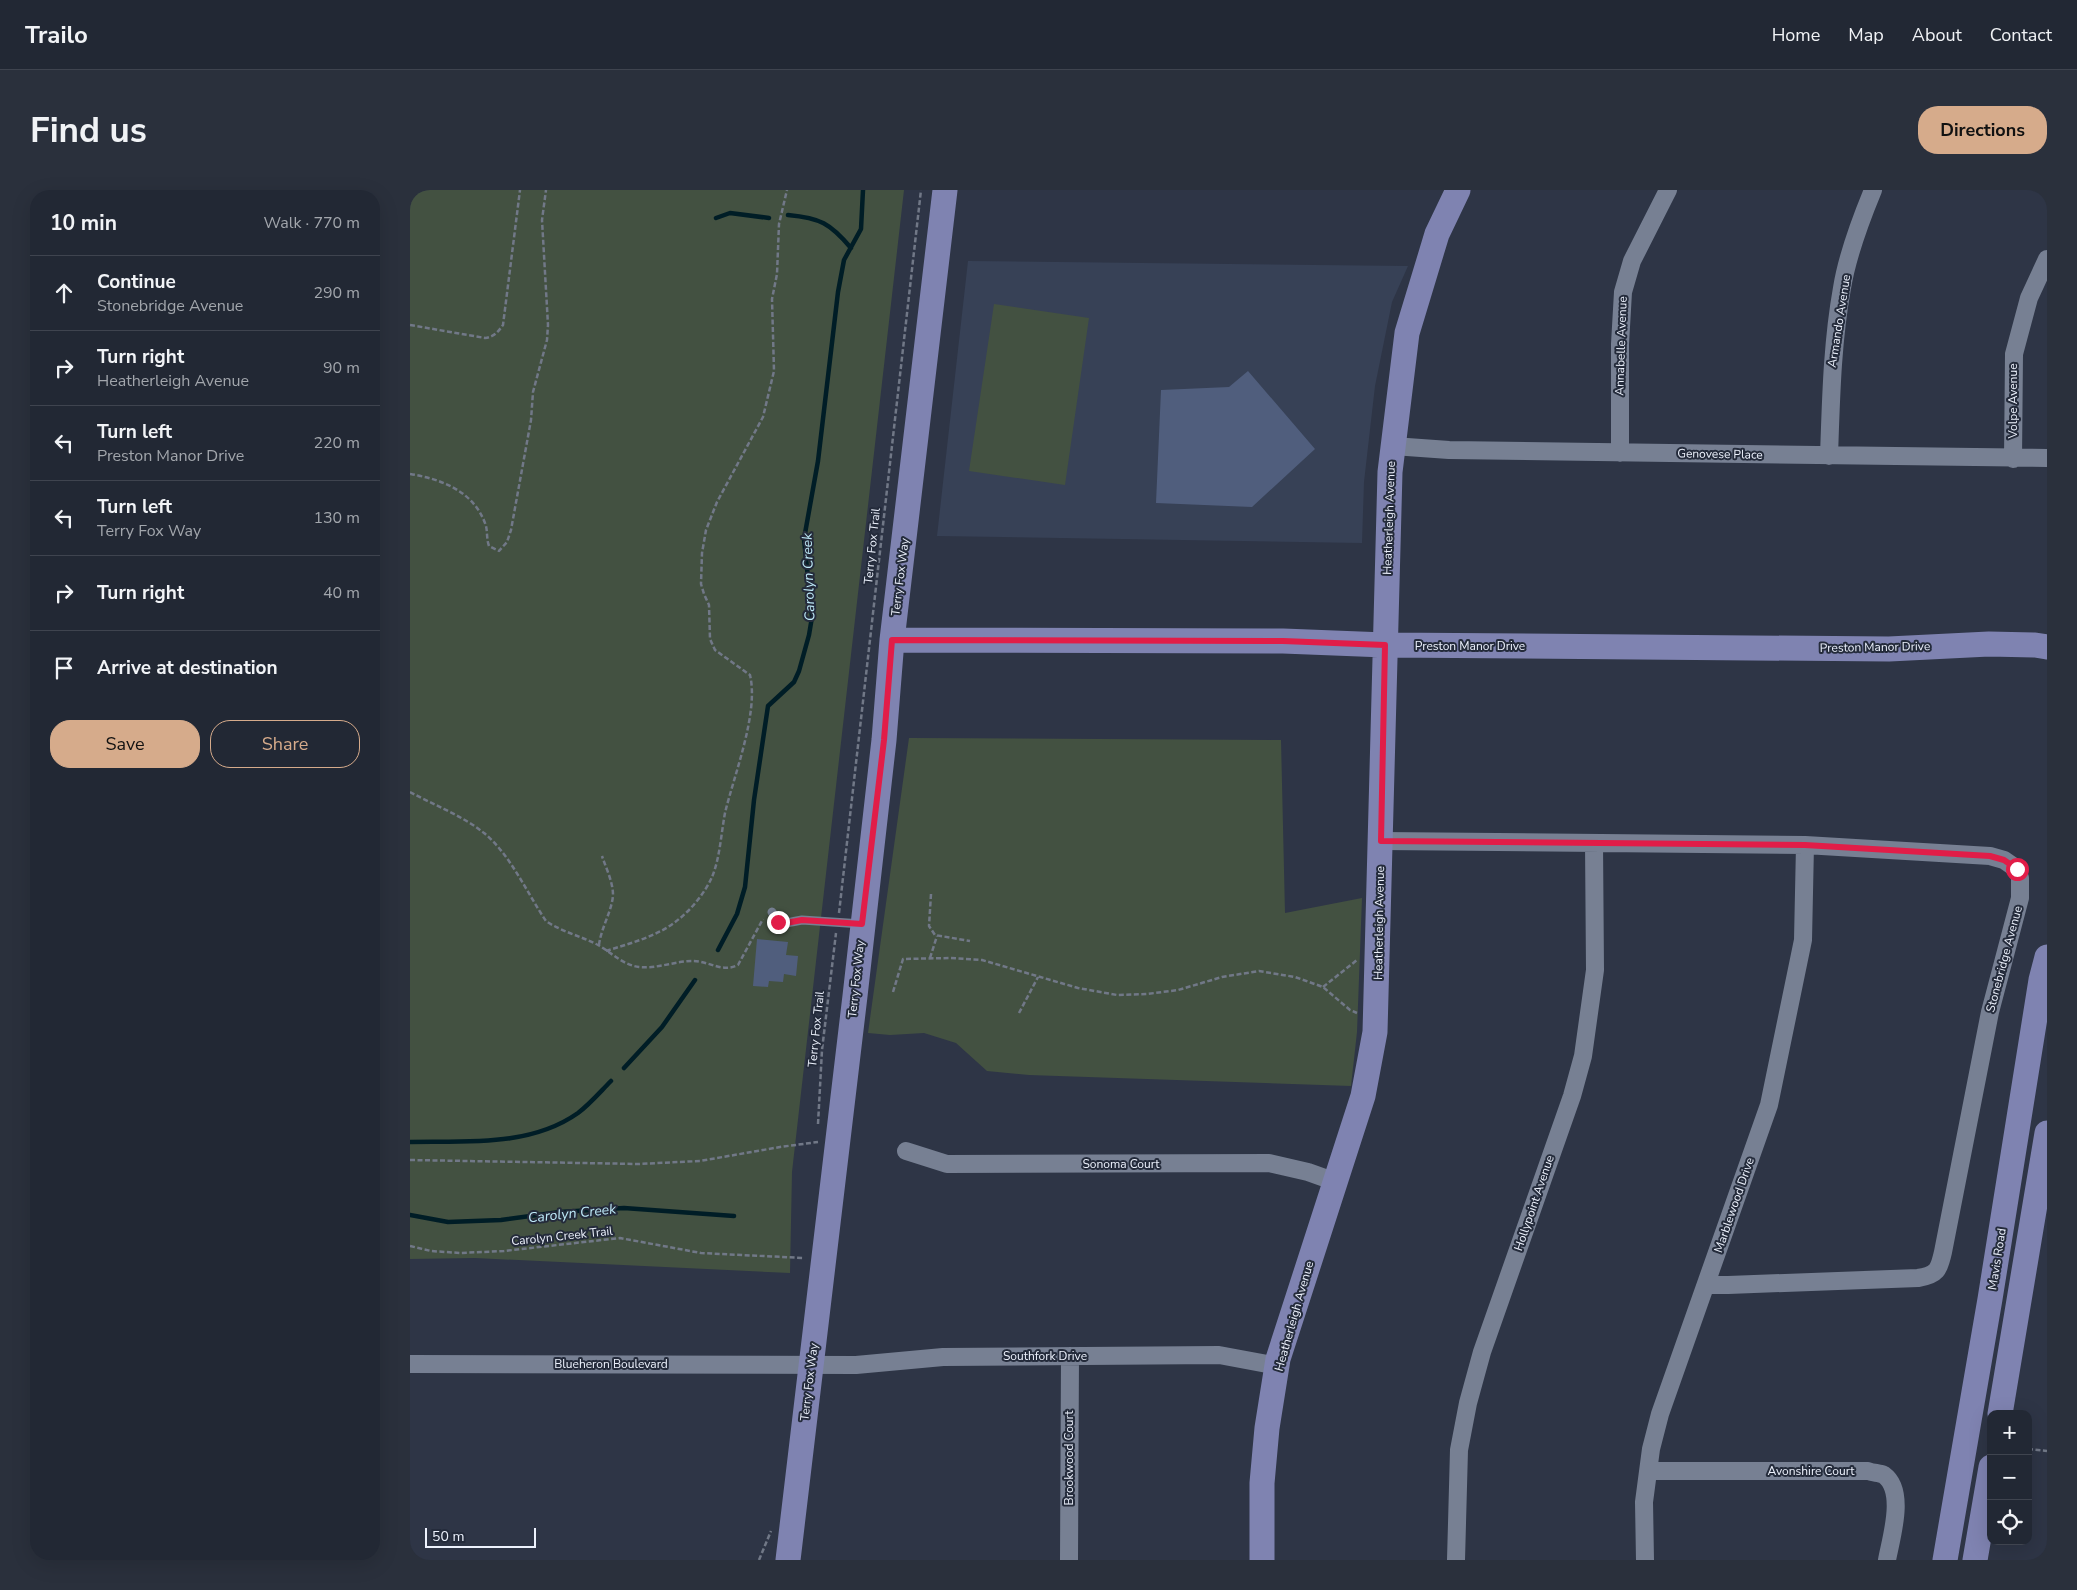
<!DOCTYPE html>
<html lang="en">
<head>
<meta charset="utf-8">
<style>
	body { margin:0; font-family:"Nunito Sans",sans-serif; background:#2a303c; color:#f1f3f6 }
	.controls { position:absolute; right:15px; bottom:15px; display:grid; overflow:hidden; border-radius:10px; box-shadow:0 5px 20px #0002 }
	.controls button { width:45px; height:45px; display:grid; place-items:center; padding:0; border:0; border-bottom:1px solid #3f444f; background:#222834; color:#f1f3f6; font:25px sans-serif }
	.scale { position:absolute; left:15px; bottom:12px; width:111px; box-sizing:border-box; padding-left:5px; border:2px solid #edf2fd; border-top:0; font-size:14px; line-height:18px; white-space:nowrap; color:#edf2fd; -webkit-text-stroke:4px #242b3b; paint-order:stroke }
	.stop { position:absolute; width:15px; height:15px; margin:-11px; border:4px solid #e11d48; border-radius:50%; background:#fff }
	.stop.end { background:#e11d48; border-color:#fff; box-shadow:0 1px 5px #0008 }
	.list { margin:0; padding:0; list-style:none }
	h2 { display:flex; justify-content:space-between; align-items:center; height:65px; margin:0; padding:0 20px; font-size:21px }
	h2 small { font-size:16px; font-weight:400; color:#a2a6ac }
	.list li { display:grid; grid-template-columns:32px 1fr auto; gap:15px; align-items:center; box-sizing:border-box; height:75px; padding:0 20px; border-top:1px solid #3f444f }
	.list b { display:block; font-size:19px; white-space:nowrap }
	.list p { margin:0; font-size:16px; white-space:nowrap; color:#a2a6ac }
	.list em { font-size:16px; font-style:normal; color:#a2a6ac }
	.actions { display:flex; gap:10px; padding:15px 20px }
	.actions a { flex:1; padding:11px 0; border:1px solid #d6ab8b; border-radius:20px; text-align:center; font-size:18px; color:#d6ab8b }
	.actions .main { background:#d6ab8b; color:#111 }
	.icon { flex:none; width:28px; height:28px; fill:none; stroke:currentColor; stroke-width:2; stroke-linecap:round; stroke-linejoin:round }
	.map { position:relative; flex:none; width:1637px; height:1370px; overflow:hidden; border-radius:20px }
	header { display:flex; align-items:center; gap:30px; box-sizing:border-box; height:70px; padding:0 25px; background:#222834; border-bottom:1px solid #3f444f }
	header strong { font-size:24px }
	nav { display:flex; gap:28px; margin-inline-start:auto; font-size:18px }
	.intro { display:flex; align-items:center; justify-content:space-between; box-sizing:border-box; height:120px; padding:0 30px }
	h1 { margin:0; font-size:35px }
	.button { padding:12px 22px; border-radius:20px; background:#d6ab8b; color:#111; font-size:18px; font-weight:700 }
	main { display:flex; gap:30px; padding:0 30px }
	aside { flex:1; background:#222834; border-radius:20px; box-shadow:0 5px 20px #0002 }
	.map>svg:first-child { display:block }
	.built { fill:#374156 }
	.green { fill:#435141 }
	.lines { fill:none; stroke-linecap:round; stroke-linejoin:round }
	.stream { stroke:#001d26; stroke-width:4.5 }
	.building { fill:#505e7d }
	.path { stroke:#717887; stroke-width:2.5; stroke-dasharray:5 2.5; stroke-linecap:butt }
	.lane { stroke:#778093; stroke-width:9 }
	.street { stroke:#778093; stroke-width:18 }
	.secondary { stroke:#7f83b1; stroke-width:25 }
	.route { stroke:#e11d48; stroke-width:6 }
	.labels { text-anchor:middle; stroke-width:4; stroke-linejoin:round; paint-order:stroke }
	.street-label { font-size:12px; fill:#edf2fd; stroke:#242b3b }
	.water-label { font-size:14px; font-style:italic; fill:#beeaf8; stroke:#242b3b }
</style>
</head>
<body>
<header>
<strong>Trailo</strong>
<nav><a>Home</a><a>Map</a><a>About</a><a>Contact</a></nav>
</header>
<div class="intro"><h1>Find us</h1><a class="button">Directions</a></div>
<main>
<aside>
<h2>10 min<small>Walk · 770 m</small></h2>
<ul class="list">
<li><svg class="icon" aria-label="ahead" viewBox="0 0 24 24"><path d="M12 20V5M6 11l6-6 6 6"/></svg><div><b>Continue</b><p>Stonebridge Avenue</p></div><em>290 m</em></li>
<li><svg class="icon" aria-label="right" viewBox="0 0 24 24"><path d="M7 20v-9h11M14 6l5 5-5 5"/></svg><div><b>Turn right</b><p>Heatherleigh Avenue</p></div><em>90 m</em></li>
<li><svg class="icon" aria-label="left" viewBox="0 0 24 24"><path d="M17 20v-9H6M10 6l-5 5 5 5"/></svg><div><b>Turn left</b><p>Preston Manor Drive</p></div><em>220 m</em></li>
<li><svg class="icon" aria-label="left" viewBox="0 0 24 24"><path d="M17 20v-9H6M10 6l-5 5 5 5"/></svg><div><b>Turn left</b><p>Terry Fox Way</p></div><em>130 m</em></li>
<li><svg class="icon" aria-label="right" viewBox="0 0 24 24"><path d="M7 20v-9h11M14 6l5 5-5 5"/></svg><div><b>Turn right</b></div><em>40 m</em></li>
<li><svg class="icon" aria-label="arrive" viewBox="0 0 24 24"><path d="M6 21V4h12l-3 4 3 4H6"/></svg><div><b>Arrive at destination</b></div></li>
</ul>
<div class="actions"><a class="main">Save</a><a>Share</a></div>
</aside>
<div class="map">
<svg width="1637" height="1370" viewBox="0 0 1637 1370">
	<rect width="100%" height="100%" fill="#2e3546"/>
	<path class="built" d="M 558,71 L 998,76 L 982,112 L 965,196 L 954,292 L 952,353 L 527,346 Z"/>
	<path class="green" d="M 0,0 L 494,0 L 382,982 L 380,1083 L 65,1068 L 0,1069 Z
		M 584,114 L 679,128 L 655,295 L 559,281 Z
		M 499,548 L 871,550 L 875,723 L 952,708 L 947,842 L 941,896 L 619,885 L 577,881 L 546,853 L 514,843 L 480,845 L 458,843 Z"/>
	<g class="lines">
		<path class="stream" d="M 378,25 C 410,28 420,33 441,58
			M 306,28 L 320,23 L 359,28
			M 308,760 L 327,724 L 335,697 L 344,610 L 358,516 L 384,492 L 389,481 L 399,445 L 402,427 L 394,349 L 408,271 L 428,102 L 434,70 L 451,39 L 453,0
			M 214,878 L 252,837 L 285,790
			M 0,952 C 56,951 120,957 168,923 C 180,914 191,901 201,891
			M 0,1025 L 38,1032 L 91,1030 L 150,1022 L 214,1018 L 324,1026"/>
	</g>
	<path class="building" d="M 838,181 L 905,259 L 842,317 L 746,313 L 751,200 L 819,197 Z
		M 347,749 L 378,752 L 376,765 L 388,766 L 386,786 L 374,784 L 373,792 L 359,791 L 358,797 L 343,796 Z"/>
	<g class="lines">
		<path class="path" d="M 0,135 L 75,148 C 84,147 88,142 93,135 L 110,0
			M 0,284 C 31,289 63,301 75,333 C 78,340 76,348 79,356 L 89,361 L 97,352 L 101,340 L 121,230 L 123,202 L 137,150 L 138,135 L 132,30 L 136,0
			M 0,602 C 24,615 53,626 74,643 C 100,664 117,703 136,731 C 152,742 171,746 188,755 C 202,763 213,775 229,777 C 247,779 265,771 283,771 C 299,771 312,783 328,775 L 353,729
			M 521,704 L 519,736 L 525,745 L 560,751
			M 429,723 L 511,0
			M 189,755 C 191,738 202,721 203,705 C 203,692 196,678 192,666
			M 196,761 C 221,753 249,746 269,729 C 282,719 296,701 302,687 C 310,668 311,644 315,623 C 324,585 349,523 340,485 L 305,460 L 300,449 L 299,415 L 294,404 L 291,394 L 292,363 L 296,340 L 307,312 L 353,227 L 364,181 L 362,109 L 367,84 L 369,34 L 377,0
			M 520,768 L 527,746
			M 913,797 L 947,770
			M 483,802 L 493,769 L 541,768 L 572,770 L 668,798 L 707,805 L 737,804 L 768,800 L 812,787 L 849,781 L 885,787 L 913,797 L 940,820 L 947,823
			M 609,823 L 628,787
			M 408,934 L 412,860 L 426,743
			M 0,970 L 229,974 L 290,971 L 370,957 L 408,952
			M 0,1056 L 21,1061 L 50,1063 L 94,1061 L 210,1048 L 291,1063 L 393,1068
			M 1618,1259 L 1637,1261
			M 349,1370 L 361,1341"/>
		<path class="lane" d="M 362,722 L 368,732 L 376,733 L 392,730 L 452,734"/>
		<path class="street" d="M 983,256 L 1039,260 L 1637,268
			M 1210,263 L 1210,154 L 1213,102 L 1222,71 L 1258,0
			M 1419,266 C 1421,210 1422,154 1432,98 C 1437,67 1451,29 1463,0
			M 1603,269 L 1604,164 L 1619,108 L 1637,69
			M 971,651 L 1395,655 L 1580,666 L 1594,670 L 1607,679 L 1610,688 L 1610,708 L 1580,822 L 1533,1062 C 1529,1080 1527,1085 1508,1088 L 1318,1095 L 1296,1095
			M 496,961 L 537,974 L 859,973 L 898,982 L 926,992
			M 0,1174 L 446,1175 L 533,1167 L 809,1165 L 868,1176
			M 1238,1281 L 1458,1281 C 1463,1283 1470,1283 1474,1285 C 1496,1301 1481,1348 1477,1370
			M 659,1370 L 660,1166
			M 1046,1370 L 1049,1260 L 1058,1213 L 1072,1162 L 1162,906 L 1173,866 L 1185,780 L 1184,653
			M 1235,1370 L 1234,1312 L 1241,1259 L 1250,1224 L 1359,915 L 1393,750 L 1395,655"/>
		<path class="secondary" d="M 482,450 L 873,451 L 975,455 L 1479,459 L 1579,454 L 1625,455 L 1637,457
			M 1590,1224 L 1637,943
			M 378,1370 L 445,806 L 474,550 L 482,450 L 535,0
			M 852,1370 L 852,1293 L 857,1238 L 868,1169 L 953,906 L 965,842 L 980,282 L 997,143 L 1027,44 L 1048,0
			M 1535,1370 L 1580,1109 L 1631,790 L 1637,767
			M 1565,1370 L 1581,1277"/>
	</g>
	<g class="lines">
		<path class="route" d="M 368,732 L 376,733 L 392,730 L 452,734 L 474,550 L 482,450 L 873,451 L 975,455 L 971,651 L 1395,655 L 1580,666 L 1594,670 L 1607,679"/>
	</g>
	<g class="labels">
		<g class="street-label">
			<text transform="translate(1429 131) rotate(-81)" y="4">Armando Avenue</text>
			<text transform="translate(1211 156) rotate(-88)" y="4">Annabelle Avenue</text>
			<text transform="translate(1603 211) rotate(-90)" y="4">Volpe Avenue</text>
			<text transform="translate(1310 264) rotate(1)" y="4">Genovese Place</text>
			<text transform="translate(979 328) rotate(-88)" y="4">Heatherleigh Avenue</text>
			<text transform="translate(462 356) rotate(-84)" y="4">Terry Fox Trail</text>
			<text transform="translate(490 387) rotate(-83)" y="4">Terry Fox Way</text>
			<text x="1060" y="460">Preston Manor Drive</text>
			<text transform="translate(1465 457) rotate(-1)" y="4">Preston Manor Drive</text>
			<text transform="translate(969 733) rotate(-89)" y="4">Heatherleigh Avenue</text>
			<text transform="translate(1594 769) rotate(-75)" y="4">Stonebridge Avenue</text>
			<text transform="translate(446 789) rotate(-84)" y="4">Terry Fox Way</text>
			<text transform="translate(406 839) rotate(-84)" y="4">Terry Fox Trail</text>
			<text x="711" y="978">Sonoma Court</text>
			<text transform="translate(1124 1013) rotate(-71)" y="4">Hollypoint Avenue</text>
			<text transform="translate(1324 1015) rotate(-71)" y="4">Marblewood Drive</text>
			<text transform="translate(152 1046) rotate(-6)" y="4">Carolyn Creek Trail</text>
			<text transform="translate(1587 1069) rotate(-81)" y="4">Mavis Road</text>
			<text transform="translate(884 1126) rotate(-74)" y="4">Heatherleigh Avenue</text>
			<text x="635" y="1170">Southfork Drive</text>
			<text x="201" y="1178">Blueheron Boulevard</text>
			<text transform="translate(399 1192) rotate(-83)" y="4">Terry Fox Way</text>
			<text transform="translate(659 1268) rotate(-90)" y="4">Brookwood Court</text>
			<text x="1401" y="1285">Avonshire Court</text>
		</g>
		<g class="water-label">
			<text transform="translate(398 387) rotate(-92)" y="5">Carolyn Creek</text>
			<text transform="translate(162 1023) rotate(-6)" y="5">Carolyn Creek</text>
		</g>
	</g>
</svg>
<div class="controls">
<button>+</button>
<button>−</button>
<button><svg class="icon" aria-label="locate" viewBox="0 0 24 24"><circle cx="12" cy="12" r="6"/><path d="M12 2v4M12 18v4M2 12h4M18 12h4"/></svg></button>
</div>
<div class="scale">50 m</div>
<div class="stop" style="left:1607px;top:679px"></div>
<div class="stop end" style="left:368px;top:732px"></div>
</div>
</main>
</body>
</html>
